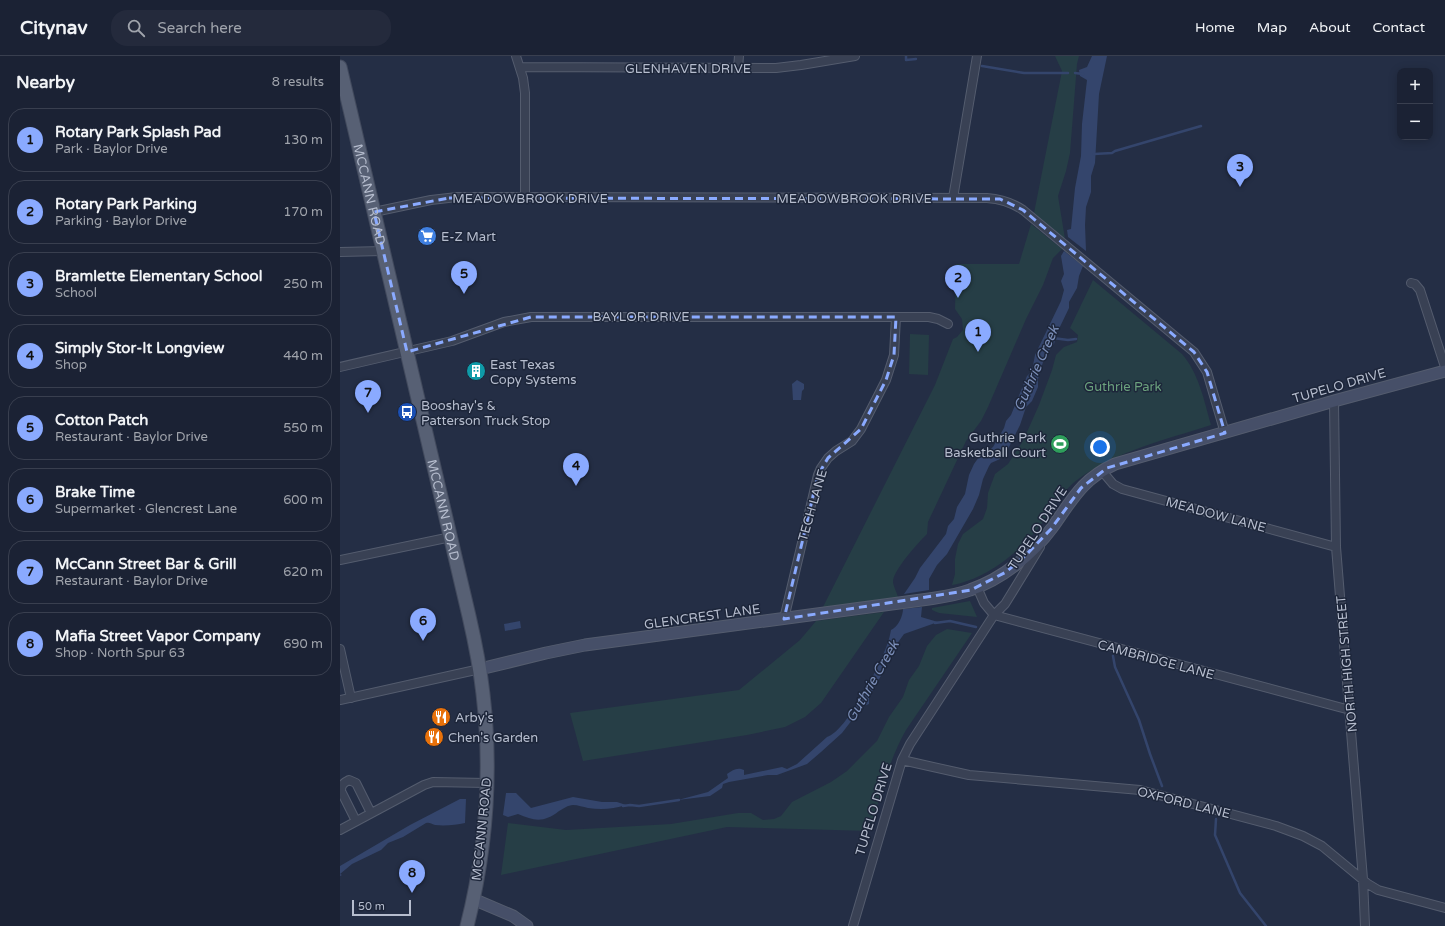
<!DOCTYPE html>
<html lang="en">
<head>
<meta charset="utf-8">
<style>
	body { margin:0; font-family:"Varela Round",sans-serif; background:#242a3c; color:#f1f3f6 }
	.controls { position:absolute; right:12px; top:12px; display:grid; overflow:hidden; border-radius:8px; box-shadow:0 2px 10px #0003 }
	.controls button { width:36px; height:36px; display:grid; place-items:center; padding:0; border:0; border-bottom:1px solid #393f4f; background:#1b2234; color:#f1f3f6; font:20px sans-serif }
	.scale { position:absolute; left:12px; bottom:10px; width:59px; box-sizing:border-box; padding-left:4px; border:2px solid #b6bdce; border-top:0; font-size:11px; line-height:14px; white-space:nowrap; color:#b6bdce; -webkit-text-stroke:3px #1d263a; paint-order:stroke }
	.you { position:absolute; left:760px; top:391px; width:14px; height:14px; margin:-10px; border:3px solid #fff; border-radius:50%; background:#1a73e8; box-shadow:0 0 0 6px #1a73e833 }
	.badge { display:grid; place-items:center; width:26px; height:26px; border-radius:50%; background:#8aaaff; color:#111; font-size:13px; font-weight:700 }
	.pin { position:absolute; translate:-50% -33px; filter:drop-shadow(0 1px 2px #0008) }
	.pin::after { content:''; position:absolute; top:21px; width:14px; height:12px; background:inherit; clip-path:polygon(0 0,100% 0,50% 100%) }
	.list { margin:0; padding:0; list-style:none }
	h2 { display:flex; justify-content:space-between; align-items:center; height:52px; margin:0; padding:0 16px; font-size:17px }
	h2 small { font-size:13px; font-weight:400; color:#a0a4ac }
	.list li { display:grid; grid-template-columns:26px 1fr auto; gap:12px; align-items:center; box-sizing:border-box; height:64px; margin:0 8px 8px; padding:0 8px; border:1px solid #393f4f; border-radius:16px }
	.list b { display:block; font-size:15px; white-space:nowrap }
	.list p { margin:0; font-size:13px; white-space:nowrap; color:#a0a4ac }
	.list em { font-size:13px; font-style:normal; color:#a0a4ac }
	.icon { flex:none; width:22px; height:22px; fill:none; stroke:currentColor; stroke-width:2; stroke-linecap:round; stroke-linejoin:round }
	.map { position:relative; flex:none; width:1105px; height:870px; overflow:hidden }
	header { display:flex; align-items:center; gap:24px; box-sizing:border-box; height:56px; padding:0 20px; background:#1b2234; border-bottom:1px solid #393f4f }
	header strong { font-size:19px }
	nav { display:flex; gap:22px; margin-inline-start:auto; font-size:14px }
	.search { width:280px; height:36px; background:#242a3c; display:flex; align-items:center; gap:10px; box-sizing:border-box; padding:0 14px; border-radius:16px; color:#a0a4ac; font-size:15px }
	main { display:flex }
	aside { flex:1; background:#1b2234 }
	.map>svg:first-child { display:block }
	.green { fill:#263e46 }
	.water { fill:#34456c }
	.lines { fill:none; stroke-linecap:round; stroke-linejoin:round }
	.stream { stroke:#34456c; stroke-width:2.5 }
	.street-casing { stroke:#545c6e; stroke-width:10 }
	.secondary-casing { stroke:#545c6e; stroke-width:13 }
	.primary-casing { stroke:#424a5d; stroke-width:15 }
	.street { stroke:#394154; stroke-width:8 }
	.secondary { stroke:#464f68; stroke-width:11 }
	.primary { stroke:#576074; stroke-width:13 }
	.marked { fill:none; stroke:#8aaaff; stroke-width:3; stroke-dasharray:8 5; stroke-linejoin:round }
	.labels { text-anchor:middle; stroke-width:3; stroke-linejoin:round; paint-order:stroke }
	.street-label { font-size:13px; fill:#b6bdce; stroke:#1d263a }
	.poi-label { font-size:13px; fill:#b6bdce; stroke:#1d263a; text-anchor:start }
	.park-label { font-size:13px; fill:#6ba17d; stroke:#1d263a }
	.water-label { font-size:14px; font-style:italic; fill:#7b8eb8; stroke:#1d263a }
</style>
</head>
<body>
<header>
<strong>Citynav</strong>
<div class="search"><svg class="icon" aria-label="search" viewBox="0 0 24 24"><circle cx="10" cy="10" r="6"/><path d="M15 15l6 6"/></svg>Search here</div>
<nav><a>Home</a><a>Map</a><a>About</a><a>Contact</a></nav>
</header>
<main>
<aside>
<h2>Nearby<small>8 results</small></h2>
<ul class="list">
<li><span class="badge">1</span><div><b>Rotary Park Splash Pad</b><p>Park · Baylor Drive</p></div><em>130 m</em></li>
<li><span class="badge">2</span><div><b>Rotary Park Parking</b><p>Parking · Baylor Drive</p></div><em>170 m</em></li>
<li><span class="badge">3</span><div><b>Bramlette Elementary School</b><p>School</p></div><em>250 m</em></li>
<li><span class="badge">4</span><div><b>Simply Stor-It Longview</b><p>Shop</p></div><em>440 m</em></li>
<li><span class="badge">5</span><div><b>Cotton Patch</b><p>Restaurant · Baylor Drive</p></div><em>550 m</em></li>
<li><span class="badge">6</span><div><b>Brake Time</b><p>Supermarket · Glencrest Lane</p></div><em>600 m</em></li>
<li><span class="badge">7</span><div><b>McCann Street Bar &amp; Grill</b><p>Restaurant · Baylor Drive</p></div><em>620 m</em></li>
<li><span class="badge">8</span><div><b>Mafia Street Vapor Company</b><p>Shop · North Spur 63</p></div><em>690 m</em></li>
</ul>
</aside>
<div class="map">
<svg width="1105" height="870" viewBox="0 0 1105 870">
	<rect width="100%" height="100%" fill="#242e45"/>
	<path class="green" d="M 715,0 L 739,0 L 737,8 L 730,97 L 726,115 L 718,140 L 725,183 L 694,157 L 722,15 Z
		M 691,168 L 722,193 L 713,202 L 703,229 L 686,263 L 648,351 L 641,365 L 626,385 L 588,466 L 587,478 C 579,486 553,514 553,526 C 553,529 557,537 558,541 L 483,551 L 595,329 L 613,283 L 617,281 L 623,274 L 622,263 L 615,253 L 616,208 L 679,208 Z
		M 753,224 L 842,298 C 859,318 864,344 871,369 C 825,384 776,395 737,424 C 721,436 711,456 699,471 C 679,497 644,524 612,529 L 615,518 L 615,503 L 618,488 L 623,478 L 643,463 L 647,452 L 648,437 L 655,418 L 668,408 L 683,385 L 699,349 L 712,314 L 716,299 L 724,291 L 737,286 L 738,279 L 730,272 Z
		M 570,278 L 589,279 L 588,319 L 569,318 Z
		M 630,545 L 637,561 L 599,557 L 592,554 L 592,552 Z
		M 544,556 L 481,647 L 465,661 L 445,671 L 407,679 L 243,705 L 230,657 L 399,634 L 460,584 L 476,565 Z
		M 607,573 L 632,577 L 566,674 C 548,706 540,741 530,775 L 387,771 L 161,819 L 168,767 L 226,774 L 331,768 L 398,757 L 411,757 L 423,764 L 434,763 L 441,760 L 452,746 L 491,726 L 507,715 L 537,685 L 549,661 L 563,641 L 569,624 L 579,610 L 587,590 L 596,579 Z"/>
	<path class="water" d="M 752,0 L 767,0 L 759,38 L 755,107 L 751,120 L 751,136 L 746,151 L 745,169 L 746,195 L 728,181 L 727,174 L 731,173 L 735,132 L 741,100 L 742,68 L 747,24 L 740,20 L 739,14 L 747,11 Z
		M 724,195 L 743,210 L 739,220 L 737,232 L 729,246 L 729,252 L 717,277 L 714,288 L 707,297 L 703,306 L 698,323 L 698,331 L 692,345 L 686,351 L 680,369 L 668,393 L 660,403 L 651,407 L 649,410 L 643,423 L 639,439 L 633,453 L 607,498 L 597,509 L 589,523 L 589,534 L 564,538 L 575,522 L 580,512 L 606,478 L 608,470 L 614,463 L 617,451 L 625,438 L 629,419 L 634,408 L 639,401 L 653,391 L 664,372 L 666,365 L 671,359 L 687,320 L 692,315 L 695,299 L 721,245 L 724,234 L 721,225 L 724,218 L 721,200 Z
		M 457,324 L 464,328 L 464,333 L 462,335 L 461,344 L 453,344 L 452,328 Z
		M 582,551 L 581,561 L 598,566 L 564,578 L 546,603 L 543,616 L 529,641 L 529,648 L 522,651 L 502,677 L 481,696 L 467,708 L 437,719 L 428,719 L 389,726 L 383,728 L 382,732 L 370,740 L 338,744 L 368,736 L 388,722 L 387,718 C 393,714 397,711 404,714 L 404,719 L 442,711 L 447,713 L 457,708 L 487,681 C 507,675 540,609 547,589 C 549,584 550,579 551,574 C 558,571 563,560 563,553 Z
		M 180,565 L 181,572 L 165,575 L 164,568 Z
		M 166,737 L 176,737 L 191,752 L 233,741 L 262,746 L 277,746 L 286,749 C 273,753 262,754 248,752 C 243,751 238,749 233,749 C 228,749 223,753 219,755 C 204,767 194,765 178,758 L 168,761 L 163,759 Z
		M 120,743 L 126,743 L 125,767 C 116,769 105,770 95,769 C 91,768 90,766 86,767 L 63,781 L 48,787 L 41,794 L 12,808 L 0,818 L 2,819 L 0,820 L 0,810 L 70,769 Z"/>
	<g class="lines">
		<path class="stream" d="M 566,0 L 566,4 L 576,3
			M 642,10 L 684,17 L 728,17
			M 735,17 L 743,18
			M 754,98 L 772,97 L 775,95 L 861,70
			M 713,282 L 728,284 L 736,283
			M 595,567 L 610,565 L 636,571
			M 773,600 L 775,611 L 799,664 L 810,698 L 822,730
			M 283,750 L 290,749 L 299,750 L 339,744
			M 876,763 L 875,779 L 900,837 L 926,870"/>
		<defs>
			<path id="street" d="M 176,0 L 183,22 L 185,37 L 185,141
				M 180,11 L 436,12 L 461,9 L 515,0
				M 398,12 L 399,0
				M 613,142 L 637,0
				M 34,156 L 91,144 L 117,141 L 647,142 C 660,143 671,146 683,154 L 854,296 L 867,316 L 885,377
				M 0,196 L 43,195
				M 1071,227 L 1075,228 L 1080,234 L 1105,311
				M 0,311 L 112,285 L 164,266 L 191,261 L 589,261 L 598,263 L 608,268
				M 994,345 L 996,491 L 1023,823 L 1025,870
				M 762,415 L 773,428 L 782,433 L 996,491
				M 0,504 L 111,481
				M 637,531 L 644,547 L 654,559 L 1010,654
				M 444,563 L 478,419 L 481,412 L 488,402 L 496,395 L 512,385 L 521,373 L 546,324 L 554,299 L 556,261
				M 0,593 L 11,642
				M 0,644 L 140,613
				M 562,704 L 629,719 L 800,734 L 936,770 L 963,780 L 982,790 L 1028,828 L 1038,834 L 1105,852
				M 16,765 L 1,735 C 1,729 3,727 9,724 L 16,727 L 31,757
				M 0,774 L 84,729 L 93,726 L 146,727
				M 513,870 L 562,704 L 570,688 L 654,559 L 665,548 L 700,491"/>
			<path id="secondary" d="M 140,613 L 206,597 L 245,589 L 589,543 C 602,541 617,539 630,534 C 662,523 692,499 712,472 C 732,444 742,423 775,408 L 994,345 L 1105,315
				M 133,843 L 173,860 L 187,870"/>
			<g id="primary">
				<path id="s1" d="M 0,11 L 129,560 C 135,586 140,611 143,638 C 152,715 146,795 127,870"/>
			</g>
		</defs>
		<use href="#street" class="street-casing"/>
		<use href="#secondary" class="secondary-casing"/>
		<use href="#primary" class="primary-casing"/>
		<use href="#street" class="street"/>
		<use href="#secondary" class="secondary"/>
		<use href="#primary" class="primary"/>
	</g>
	<path class="marked" d="M 109,142 L 660,143 L 683,154 L 854,296 L 867,316 L 885,377 L 767,412 L 741,432 L 711,473 L 685,500 L 666,516 L 631,534 L 444,563 L 478,419 L 488,402 L 521,373 L 546,324 L 554,299 L 556,261 L 191,261 L 67,296 L 34,156 Z"/>
	<defs>
		<symbol id="supermarket-disc" viewBox="-11 -11 22 22"><circle r="9.5" fill="#3f7fe0" stroke="#1d263a"/><path d="M-6-5.5h2.5l.6 2H6L4.5 2H-2.5L-4.4-4H-6ZM-1.5 3.2a1.3 1.3 0 1 0 .1 0ZM3 3.2a1.3 1.3 0 1 0 .1 0Z" fill="#fff"/></symbol>
		<symbol id="building-disc" viewBox="-11 -11 22 22"><circle r="9.5" fill="#0f9aa8" stroke="#1d263a"/><path d="M-4-6H4V6H1V3H-1V6H-4ZM-2.5-4.3h1.7v1.8h-1.7ZM.8-4.3h1.7v1.8H.8ZM-2.5-1h1.7V.8h-1.7ZM.8-1h1.7V.8H.8Z" fill="#fff"/></symbol>
		<symbol id="bus-disc" viewBox="-11 -11 22 22"><circle r="9.5" fill="#1a4fb4" stroke="#1d263a"/><path d="M-5-6H5V4H4V6H2V4H-2V6H-4V4H-5ZM-3.5-4V0h7V-4ZM-3.5 1.2v1.5H-2V1.2ZM2 1.2v1.5H3.5V1.2Z" fill="#fff"/></symbol>
		<symbol id="stadium-disc" viewBox="-11 -11 22 22"><circle r="9.5" fill="#2e9e5b" stroke="#1d263a"/><path d="M0-5a6.5 5 0 1 0 0 10a6.5 5 0 1 0 0-10ZM-3.5-1.8h7v3.6h-7Z" fill="#fff"/></symbol>
		<symbol id="restaurant-disc" viewBox="-11 -11 22 22"><circle r="9.5" fill="#e8710a" stroke="#1d263a"/><path d="M-5-6h1v4h1v-4h1v4h1v-4h1v5L-1.5 .5V6h-2V.5L-5-1ZM5-6V6H3V1.5H1.5Q1.5-4 5-6Z" fill="#fff"/></symbol>
	</defs>
	<g fill-rule="evenodd">
		<use href="#supermarket-disc" x="76" y="169" width="22" height="22"/>
		<use href="#building-disc" x="125" y="304" width="22" height="22"/>
		<use href="#bus-disc" x="56" y="345" width="22" height="22"/>
		<use href="#stadium-disc" x="709" y="377" width="22" height="22"/>
		<use href="#restaurant-disc" x="90" y="650" width="22" height="22"/>
		<use href="#restaurant-disc" x="83" y="670" width="22" height="22"/>
	</g>
	<g class="labels">
		<g class="street-label">
			<text x="348" y="17">GLENHAVEN DRIVE</text>
			<text dy="5" stroke="none"><textPath href="#s1" startOffset="131">MCCANN ROAD</textPath></text>
			<text x="190" y="147">MEADOWBROOK DRIVE</text>
			<text x="514" y="147">MEADOWBROOK DRIVE</text>
			<text x="301" y="265">BAYLOR DRIVE</text>
			<text transform="translate(999 329) rotate(-16)" y="5">TUPELO DRIVE</text>
			<text transform="translate(472 449) rotate(-74)" y="5">TECH LANE</text>
			<text dy="5" stroke="none"><textPath href="#s1" startOffset="455">MCCANN ROAD</textPath></text>
			<text transform="translate(876 458) rotate(15)" y="5">MEADOW LANE</text>
			<text transform="translate(697 472) rotate(-57)" y="5">TUPELO DRIVE</text>
			<text transform="translate(362 560) rotate(-8)" y="5">GLENCREST LANE</text>
			<text transform="translate(816 603) rotate(15)" y="5">CAMBRIDGE LANE</text>
			<text transform="translate(1006 608) rotate(-95)" y="5">NORTH HIGH STREET</text>
			<text transform="translate(844 746) rotate(14)" y="5">OXFORD LANE</text>
			<text transform="translate(533 753) rotate(-73)" y="5">TUPELO DRIVE</text>
			<text transform="translate(141 773) rotate(-84)" y="5">MCCANN ROAD</text>
		</g>
		<g class="poi-label">
			<text x="101" y="185">E-Z Mart</text>
			<text x="150" y="313">East Texas<tspan x="150" dy="15">Copy Systems</tspan></text>
			<text x="81" y="354">Booshay's &amp;<tspan x="81" dy="15">Patterson Truck Stop</tspan></text>
			<text x="706" y="386" text-anchor="end">Guthrie Park<tspan x="706" dy="15">Basketball Court</tspan></text>
			<text x="115" y="666">Arby's</text>
			<text x="108" y="686">Chen's Garden</text>
		</g>
		<g class="park-label">
			<text x="783" y="335">Guthrie Park</text>
		</g>
		<g class="water-label">
			<text transform="translate(696 312) rotate(-66)" y="5">Guthrie Creek</text>
			<text transform="translate(532 625) rotate(-60)" y="5">Guthrie Creek</text>
		</g>
	</g>
</svg>
<div class="controls">
<button>+</button>
<button>−</button>
</div>
<div class="scale">50 m</div>
<div class="you"></div>
<div class="pin badge" style="left:638px;top:296px">1</div>
<div class="pin badge" style="left:618px;top:242px">2</div>
<div class="pin badge" style="left:900px;top:131px">3</div>
<div class="pin badge" style="left:236px;top:430px">4</div>
<div class="pin badge" style="left:124px;top:238px">5</div>
<div class="pin badge" style="left:83px;top:585px">6</div>
<div class="pin badge" style="left:28px;top:357px">7</div>
<div class="pin badge" style="left:72px;top:837px">8</div>
</div>
</main>
</body>
</html>
